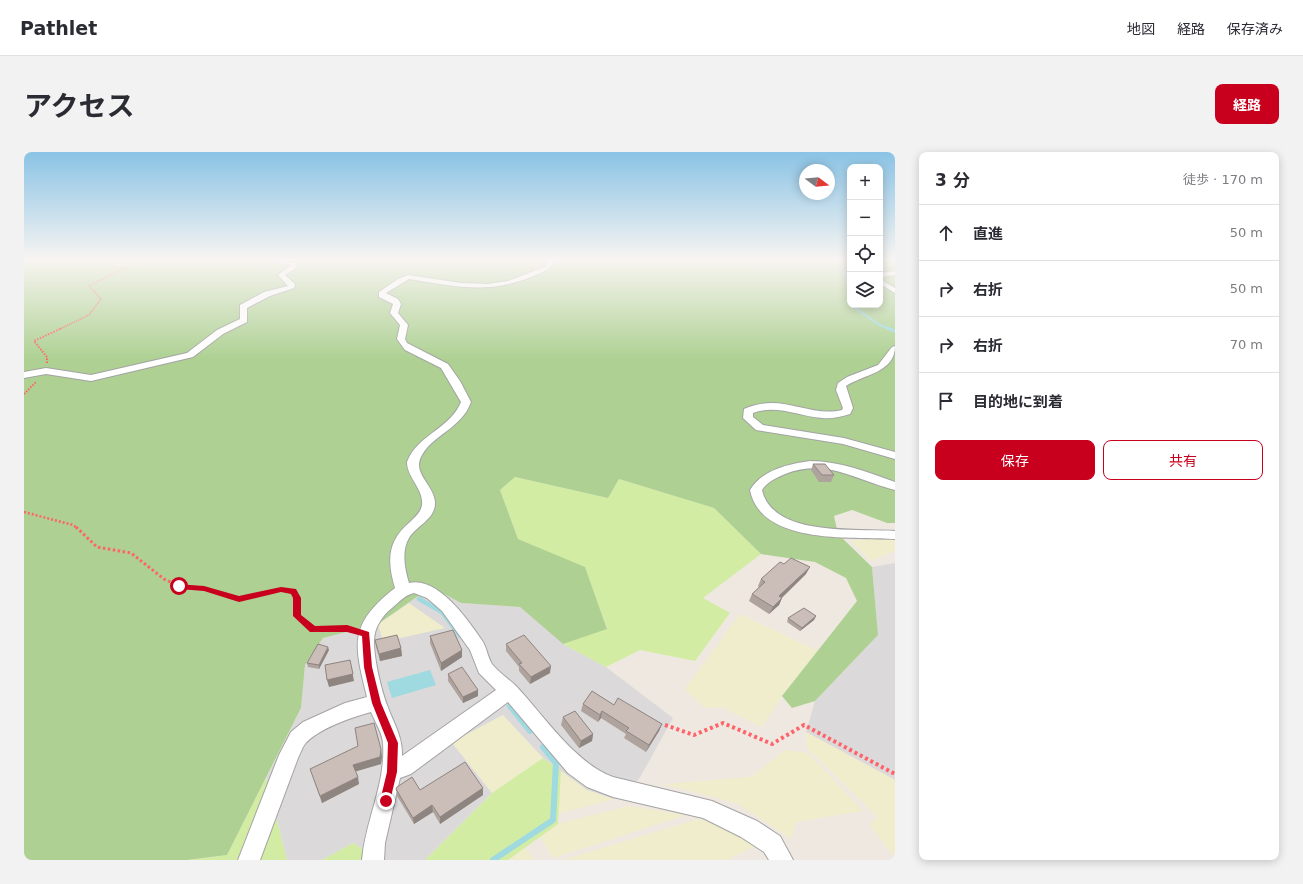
<!DOCTYPE html>
<html lang="ja">
<head>
<meta charset="utf-8">
<style>
	body { margin:0; font-family:"DejaVu Sans","Noto Sans JP",sans-serif; background:#f2f2f3; color:#2b2b33 }
	.controls { position:absolute; right:12px; top:12px; display:grid; overflow:hidden; border-radius:8px; box-shadow:0 2px 10px #0003 }
	.controls button { width:36px; height:36px; display:grid; place-items:center; padding:0; border:0; border-bottom:1px solid #e1e1e2; background:#fff; color:#2b2b33; font:20px sans-serif }
	.compass { position:absolute; left:775px; top:12px; width:36px; height:36px; border-radius:50%; background:#fff; box-shadow:0 2px 10px #0003; rotate:106deg }
	.stop { position:absolute; width:12px; height:12px; margin:-9px; border:3px solid #c9001d; border-radius:50%; background:#fff }
	.stop.end { background:#c9001d; border-color:#fff; box-shadow:0 1px 4px #0008 }
	.list { margin:0; padding:0; list-style:none }
	h2 { display:flex; justify-content:space-between; align-items:center; height:52px; margin:0; padding:0 16px; font-size:17px }
	h2 small { font-size:13px; font-weight:400; color:#7c7c81 }
	.list li { display:grid; grid-template-columns:26px 1fr auto; gap:12px; align-items:center; box-sizing:border-box; height:56px; padding:0 16px; border-top:1px solid #e1e1e2 }
	.list b { display:block; font-size:15px; white-space:nowrap }
	.list em { font-size:13px; font-style:normal; color:#7c7c81 }
	.actions { display:flex; gap:8px; padding:12px 16px }
	.actions a { flex:1; padding:9px 0; border:1px solid #c9001d; border-radius:8px; text-align:center; font-size:14px; color:#c9001d }
	.actions .main { background:#c9001d; color:#fff }
	.icon { flex:none; width:22px; height:22px; fill:none; stroke:currentColor; stroke-width:2; stroke-linecap:round; stroke-linejoin:round }
	.map { position:relative; flex:none; width:871px; height:708px; overflow:hidden; border-radius:8px }
	header { display:flex; align-items:center; gap:24px; box-sizing:border-box; height:56px; padding:0 20px; background:#fff; border-bottom:1px solid #e1e1e2 }
	header strong { font-size:19px }
	nav { display:flex; gap:22px; margin-inline-start:auto; font-size:14px }
	.intro { display:flex; align-items:center; justify-content:space-between; box-sizing:border-box; height:96px; padding:0 24px }
	h1 { margin:0; font-size:28px }
	.button { padding:10px 18px; border-radius:8px; background:#c9001d; color:#fff; font-size:14px; font-weight:700 }
	main { display:flex; gap:24px; padding:0 24px }
	aside { flex:1; background:#fff; border-radius:8px; box-shadow:0 2px 10px #0003 }
	.map>svg:first-child { display:block }
	.residential { fill:#dbd9d9 }
	.farmland { fill:#efedcb }
	.grass { fill:#d2eda3 }
	.forest { fill:#aed193 }
	.water { fill:#9edae0 }
	.lines { fill:none; stroke-linecap:round; stroke-linejoin:round }
	.stream-far3 { stroke:#9edae0; stroke-width:2 }
	.stream-far2 { stroke:#9edae0; stroke-width:3 }
	.stream-far1 { stroke:#9edae0; stroke-width:4.5 }
	.stream { stroke:#9edae0; stroke-width:6 }
	.minor-casing { stroke:#a3a3a3; stroke-width:2 }
	.path-far4 { stroke:#ff6268; stroke-width:1.5; stroke-dasharray:1 1; stroke-linecap:butt }
	.path-far3 { stroke:#ff6268; stroke-width:2; stroke-dasharray:1.5 1.5; stroke-linecap:butt }
	.path-far2 { stroke:#ff6268; stroke-width:2.5; stroke-dasharray:2 2; stroke-linecap:butt }
	.path-far1 { stroke:#ff6268; stroke-width:3; stroke-dasharray:2.5 2.5; stroke-linecap:butt }
	.path { stroke:#ff6268; stroke-width:4; stroke-dasharray:3 3; stroke-linecap:butt }
	.minor { fill:#fff; fill-rule:evenodd }
	.wall { fill:#afa39d }
	.shaded-wall { fill:#8e8480 }
	.building { fill:#cbbdb7; stroke:#8e8480 }
	.route { fill:#c9001d }
</style>
</head>
<body>
<header>
<strong>Pathlet</strong>
<nav><a>地図</a><a>経路</a><a>保存済み</a></nav>
</header>
<div class="intro"><h1>アクセス</h1><a class="button">経路</a></div>
<main>
<div class="map">
<svg width="871" height="708" viewBox="0 0 871 708">
	<rect width="100%" height="100%" fill="#efe8e1"/>
	<path class="residential" d="M 871,411 L 871,628 L 782,580 L 791,549 L 854,483 L 848,415 Z
		M 407,435 L 437,451 L 496,455 L 539,492 L 582,515 L 649,566 L 615,627 L 590,647 L 563,638 L 519,606 L 479,563 L 428,591 L 468,641 L 401,708 L 355,708 L 329,691 L 298,708 L 263,708 L 242,626 L 277,556 L 281,513 L 299,486 L 354,472 Z"/>
	<path class="farmland" d="M 867,385 L 871,387 L 871,399 L 847,409 L 827,389 Z
		M 385,451 L 421,476 L 359,490 L 354,472 Z
		M 716,462 L 794,499 L 758,544 L 738,575 L 698,555 L 681,556 L 661,537 Z
		M 479,563 L 519,606 L 468,641 L 428,590 Z
		M 782,580 L 871,628 L 871,706 L 846,673 L 854,665 L 783,596 Z
		M 761,598 L 784,601 L 839,659 L 772,670 L 767,687 L 714,652 L 640,632 L 727,625 Z
		M 537,619 L 563,638 L 590,647 L 534,662 Z
		M 604,654 L 662,663 L 529,706 L 516,685 L 534,672 Z
		M 674,667 L 711,679 L 731,694 L 703,708 L 539,708 Z
		M 501,695 L 510,708 L 484,708 Z"/>
	<path class="grass" d="M 491,325 L 584,346 L 595,327 L 690,356 L 737,402 L 679,446 L 706,461 L 671,509 L 616,498 L 582,515 L 539,492 L 583,476 L 561,416 L 494,387 L 476,338 Z
		M 519,606 L 537,619 L 534,672 L 484,708 L 401,708 L 468,641 Z
		M 242,626 L 263,708 L 163,708 L 203,703 Z
		M 329,691 L 355,708 L 298,708 Z"/>
	<path class="forest" d="M 0,108 L 826,108 L 826,153 L 856,153 L 856,108 L 871,108 L 871,371 L 863,371 L 828,358 L 810,364 L 814,382 L 848,415 L 854,483 L 791,549 L 768,556 L 758,544 L 833,449 L 822,426 L 791,410 L 737,402 L 690,356 L 595,327 L 584,346 L 491,325 L 476,338 L 494,387 L 561,415 L 583,477 L 539,492 L 496,455 L 437,451 L 407,435 L 354,472 L 299,486 L 281,513 L 277,556 L 203,703 L 163,708 L 0,708 Z"/>
	<path class="water" d="M 406,518 L 412,533 L 368,546 L 363,530 Z"/>
	<g class="lines">
		<path class="stream-far3" d="M 814,108 L 826,133
			M 826,140 L 824,151 L 826,152
			M 827,153 L 854,172 L 865,177"/>
		<path class="stream-far2" d="M 863,176 L 871,179"/>
		<path class="stream-far1" d="M 395,447 L 418,460 L 436,484"/>
		<path class="stream" d="M 486,554 L 506,579
			M 469,708 L 529,668 L 532,611 L 519,595"/>
		<defs>
			<path id="minor" d="M 245,108 L 272,111 L 272,116 L 261,123 L 271,132 L 270,136 L 246,144 L 223,156 L 223,170 L 199,182 L 169,205 L 67,229 L 22,222 L 0,226 L 0,220 L 22,216 L 67,223 L 163,201 L 193,178 L 216,167 L 216,153 L 240,140 L 264,134 L 254,123 L 267,113 Z
				M 523,108 L 529,108 L 530,111 C 524,119 516,121 507,125 C 462,143 431,134 385,127 L 362,141 L 374,147 L 377,152 L 374,161 L 384,173 L 381,187 L 383,191 L 424,212 L 436,229 L 447,250 C 437,277 411,281 398,303 C 387,321 410,333 411,350 C 412,367 392,374 385,386 C 377,399 381,418 385,431 C 414,424 445,469 459,490 C 463,497 464,506 468,512 C 475,521 485,527 493,535 C 520,564 552,612 589,625 L 688,649 L 733,669 L 756,684 L 769,708 L 745,708 L 740,700 L 717,685 L 679,666 L 589,645 L 563,635 L 544,621 L 484,550 L 387,622 L 376,626 L 361,691 L 360,708 L 338,708 C 341,669 362,632 359,592 C 359,582 351,570 347,560 C 329,565 293,577 281,592 C 278,596 276,602 274,606 L 236,708 L 214,708 L 255,603 L 267,580 L 279,570 L 321,551 L 343,545 C 330,492 324,473 371,436 C 363,409 363,389 386,370 C 391,365 397,360 398,353 C 400,337 383,326 383,310 C 393,283 426,277 437,250 L 417,216 L 381,198 L 373,187 L 376,173 L 366,161 L 369,152 L 355,145 L 355,140 L 374,127 L 384,123 L 437,131 L 464,132 L 484,129 L 521,115 L 524,111 ZM 390,441 L 403,446 L 418,459 L 446,498 L 455,521 L 472,538 L 378,604 C 379,585 369,570 363,553 C 357,537 347,497 351,481 C 353,472 361,461 368,456 C 375,450 381,443 390,441 Z
				M 871,119 L 871,123 L 856,125 L 856,121 Z
				M 856,127 L 871,136 L 871,141 L 856,132 Z
				M 871,194 C 871,221 840,222 822,234 L 829,256 L 826,262 C 816,265 808,267 798,266 C 774,264 752,252 729,261 L 729,265 L 739,273 L 820,286 L 871,300 L 871,307 L 819,292 L 732,278 L 719,266 L 720,257 C 729,253 738,251 747,251 C 771,251 794,264 818,258 L 819,256 L 812,238 L 814,231 L 823,225 L 854,213 L 868,195 Z
				M 786,309 C 816,309 843,320 871,330 L 871,338 C 831,328 803,306 761,322 C 752,326 743,330 738,338 C 749,386 835,376 871,379 L 871,387 C 830,384 737,394 726,338 C 738,318 764,312 786,309 Z"/>
		</defs>
		<use href="#minor" class="minor-casing"/>
		<path class="path-far4" d="M 36,177 L 65,163 L 77,147 L 65,134 L 117,108"/>
		<path class="path-far3" d="M 23,211 L 23,205 L 10,189 L 38,176
			M 0,242 L 12,230"/>
		<path class="path-far2" d="M 0,360 L 49,373 L 53,376"/>
		<path class="path-far1" d="M 52,375 L 73,395 L 107,401 L 140,427 L 155,434 L 180,436 L 215,447 L 257,437 L 270,439 L 273,446 L 273,464 L 289,477 L 323,477 L 331,479"/>
		<path class="path" d="M 641,573 L 670,583 L 699,571 L 748,592 L 780,573 L 871,622"/>
		<use href="#minor" class="minor"/>
	</g>
	<path class="wall" d="M 789,312 L 810,323 L 807,330 L 795,330 L 787,318 Z
		M 782,422 L 758,446 L 755,453 L 745,462 L 725,449 L 728,442 L 735,435 L 734,434 L 737,427 Z
		M 792,464 L 790,468 L 776,479 L 763,470 L 764,466 Z
		M 406,484 L 438,505 L 417,519 L 406,491 Z
		M 351,488 L 377,496 L 378,504 L 356,509 L 352,495 Z
		M 482,492 L 526,521 L 506,532 L 495,519 L 495,515 L 482,499 Z
		M 305,498 L 295,517 L 284,515 L 283,511 Z
		M 424,522 L 454,544 L 439,551 L 424,529 Z
		M 559,552 L 590,553 L 638,572 L 635,579 L 622,600 L 600,586 L 602,582 L 577,566 L 574,570 L 557,559 Z
		M 539,565 L 569,582 L 568,589 L 555,596 L 537,573 Z
		M 358,604 L 357,612 L 331,619 L 335,632 L 298,651 L 286,617 Z
		M 459,636 L 459,643 L 416,672 L 409,660 L 390,672 L 373,644 L 372,637 L 396,638 Z"/>
	<path class="shaded-wall" d="M 786,415 L 782,422 L 752,451 L 755,444 Z
		M 758,446 L 755,453 L 745,462 L 749,455 Z
		M 792,464 L 790,468 L 776,479 L 778,476 Z
		M 304,495 L 305,498 L 295,517 L 295,513 Z
		M 377,496 L 378,504 L 356,509 L 355,502 Z
		M 438,498 L 438,505 L 417,519 L 417,511 Z
		M 326,508 L 330,529 L 305,535 L 303,528 Z
		M 527,514 L 526,521 L 506,532 L 507,525 Z
		M 454,538 L 454,544 L 439,551 L 439,545 Z
		M 578,559 L 577,566 L 574,570 L 576,563 Z
		M 638,572 L 635,579 L 622,600 L 625,593 Z
		M 569,582 L 568,589 L 555,596 L 557,589 Z
		M 357,597 L 358,604 L 357,612 L 330,620 L 329,613 Z
		M 334,625 L 335,632 L 298,651 L 296,644 Z
		M 459,636 L 459,643 L 416,672 L 416,665 Z
		M 408,653 L 409,660 L 390,672 L 389,666 Z"/>
	<path class="building" d="M 789,312 L 801,312 L 810,323 L 798,323 Z
		M 767,406 L 786,415 L 755,444 L 758,446 L 749,455 L 728,442 L 741,430 L 737,427 L 756,410 L 760,412 Z
		M 780,456 L 792,464 L 778,476 L 764,466 Z
		M 429,478 L 438,498 L 417,511 L 406,484 Z
		M 373,483 L 377,496 L 355,502 L 351,488 Z
		M 500,483 L 527,514 L 507,525 L 495,512 L 498,511 L 482,492 Z
		M 294,492 L 304,495 L 295,513 L 283,511 Z
		M 326,508 L 329,522 L 303,528 L 301,513 Z
		M 438,515 L 454,538 L 439,545 L 424,522 Z
		M 568,539 L 590,553 L 594,546 L 638,572 L 625,593 L 602,579 L 605,576 L 578,559 L 576,563 L 559,552 Z
		M 551,559 L 569,582 L 557,589 L 539,565 Z
		M 350,571 L 357,597 L 356,605 L 329,613 L 334,625 L 296,644 L 286,617 L 334,594 L 331,576 Z
		M 441,610 L 459,636 L 416,665 L 408,653 L 389,666 L 372,637 L 373,635 L 388,625 L 396,638 Z"/>
	<linearGradient id="sky" x2="0" y2="1"><stop stop-color="#8ac3e5"/><stop offset="0.52" stop-color="#f8f5f2"/><stop offset="1" stop-color="#f8f5f2" stop-opacity="0"/></linearGradient>
	<rect width="871" height="207" fill="url(#sky)"/>
	<path class="route" d="M 152,432 L 180,434 L 215,444 L 257,435 L 272,437 L 277,446 L 277,463 L 291,474 L 323,473 L 345,480 L 348,515 L 357,551 L 374,591 L 373,620 L 365,653 L 362,654 L 358,653 L 356,649 L 363,620 L 364,591 L 348,551 L 340,515 L 338,484 L 323,480 L 286,480 L 269,464 L 269,446 L 267,442 L 257,440 L 215,450 L 180,439 L 155,437 L 152,436 Z"/>
</svg>
<div class="controls">
<button>+</button>
<button>−</button>
<button><svg class="icon" aria-label="locate" viewBox="0 0 24 24"><circle cx="12" cy="12" r="6"/><path d="M12 2v4M12 18v4M2 12h4M18 12h4"/></svg></button>
<button><svg class="icon" aria-label="layers" viewBox="0 0 24 24"><path d="M12 4l9 5-9 5-9-5zM3 14l9 5 9-5"/></svg></button>
</div>
<svg class="compass" viewBox="-18 -18 36 36"><path d="M0-13l5 13h-10z" fill="#e53935"/><path d="M0 13l5-13h-10z" fill="#7c7c81"/></svg>
<div class="stop" style="left:155px;top:434px"></div>
<div class="stop end" style="left:362px;top:649px"></div>
</div>
<aside>
<h2>3 分<small>徒歩 · 170 m</small></h2>
<ul class="list">
<li><svg class="icon" aria-label="ahead" viewBox="0 0 24 24"><path d="M12 20V5M6 11l6-6 6 6"/></svg><div><b>直進</b></div><em>50 m</em></li>
<li><svg class="icon" aria-label="right" viewBox="0 0 24 24"><path d="M7 20v-9h11M14 6l5 5-5 5"/></svg><div><b>右折</b></div><em>50 m</em></li>
<li><svg class="icon" aria-label="right" viewBox="0 0 24 24"><path d="M7 20v-9h11M14 6l5 5-5 5"/></svg><div><b>右折</b></div><em>70 m</em></li>
<li><svg class="icon" aria-label="arrive" viewBox="0 0 24 24"><path d="M6 21V4h12l-3 4 3 4H6"/></svg><div><b>目的地に到着</b></div></li>
</ul>
<div class="actions"><a class="main">保存</a><a>共有</a></div>
</aside>
</main>
</body>
</html>
